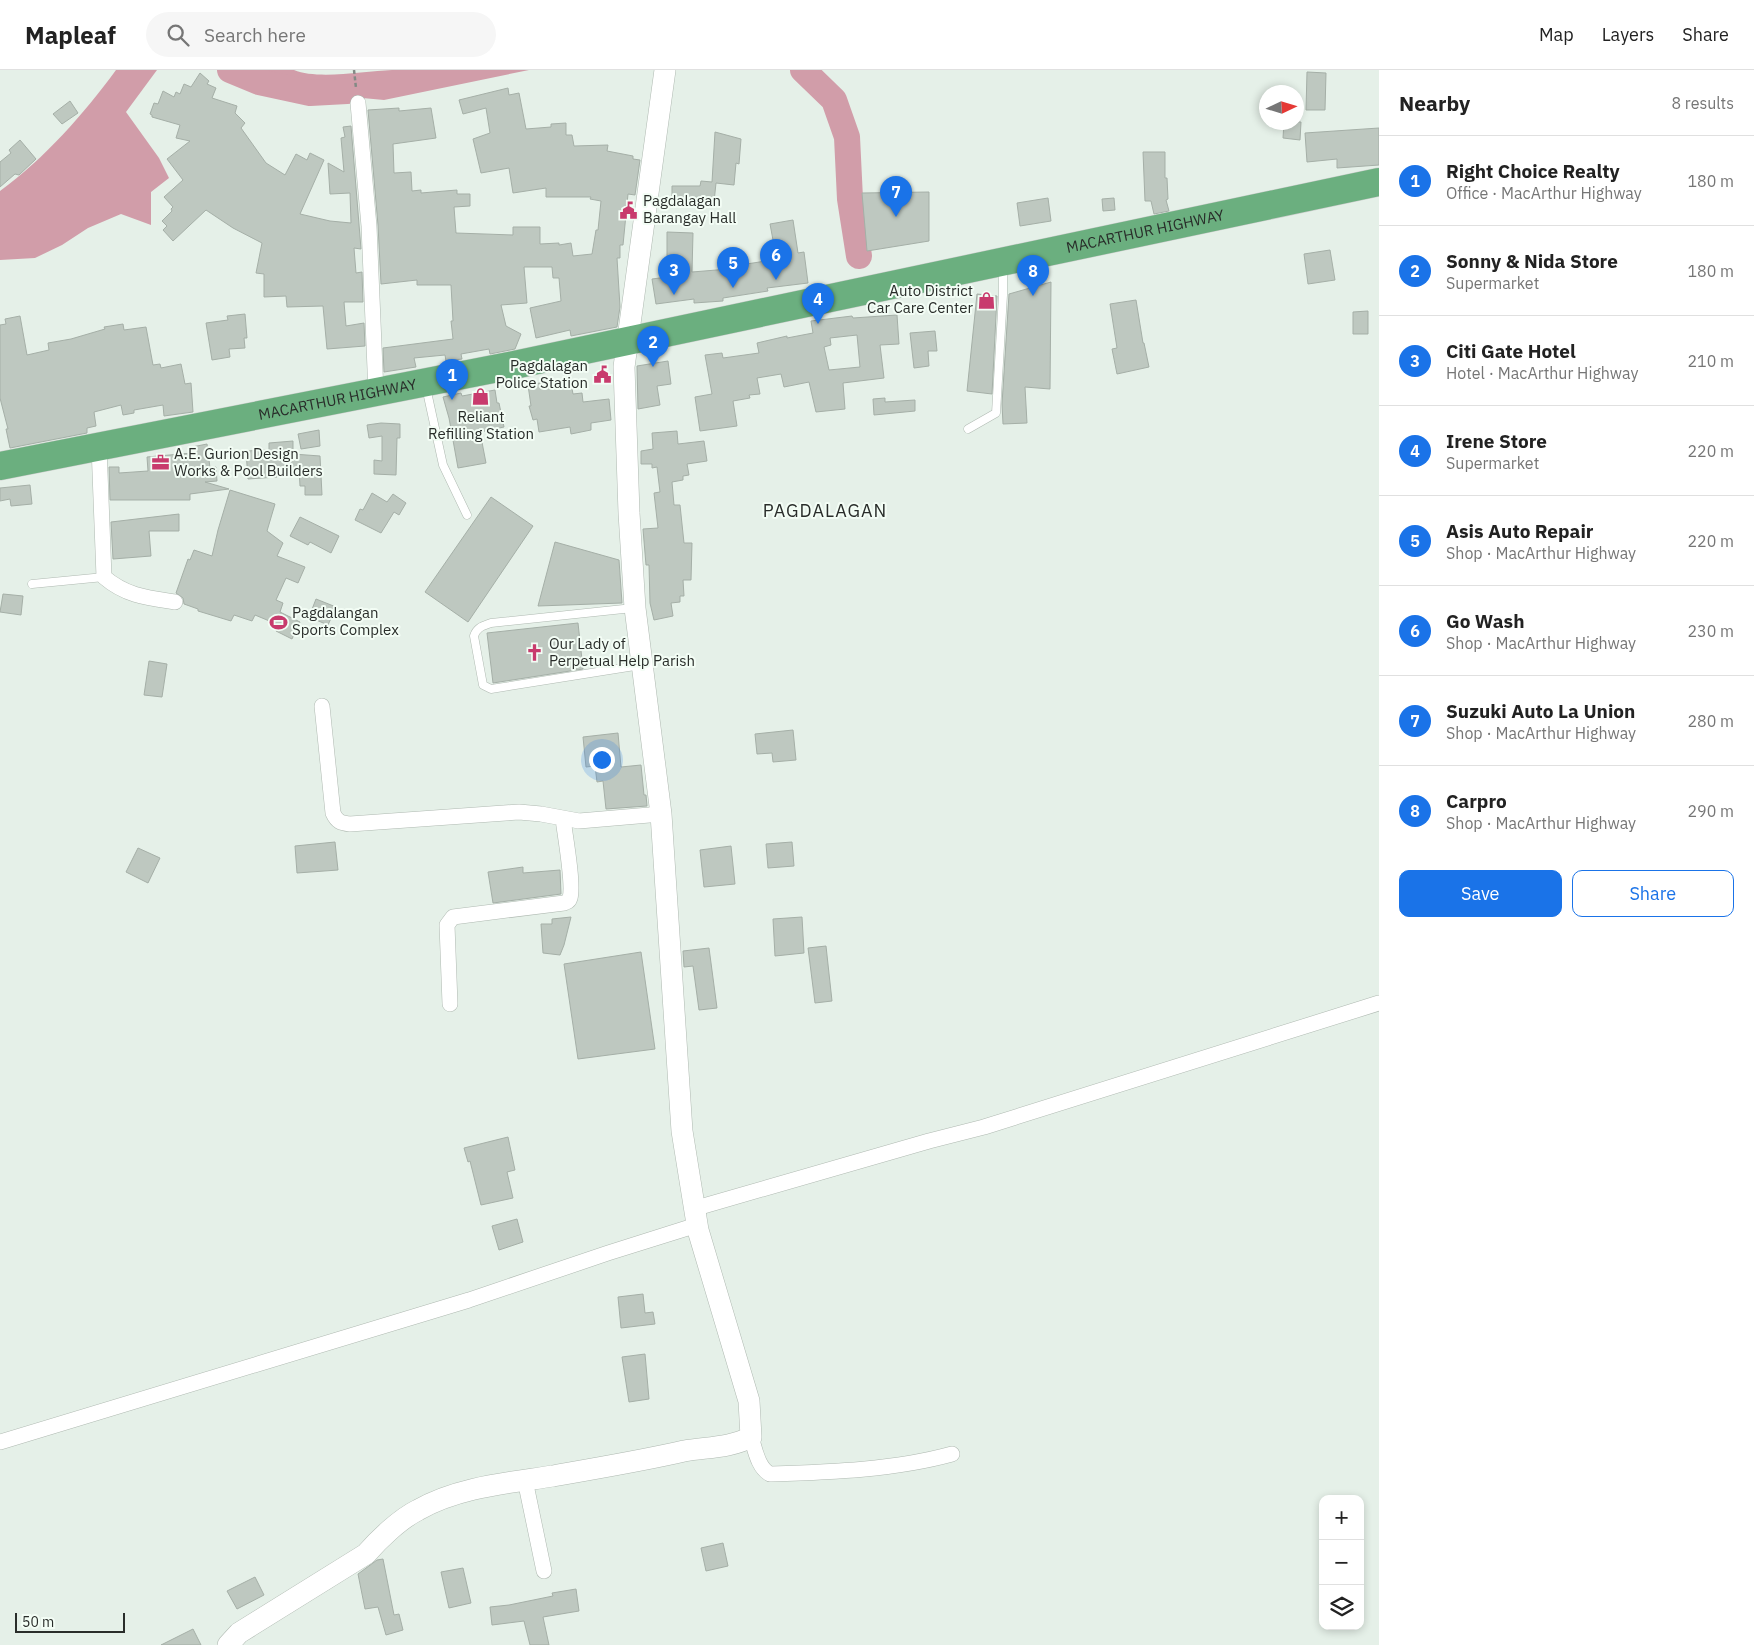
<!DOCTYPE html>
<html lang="en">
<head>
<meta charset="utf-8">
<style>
	body { margin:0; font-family:"IBM Plex Sans",sans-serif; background:#f6f6f6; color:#222 }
	.controls { position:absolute; right:15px; bottom:15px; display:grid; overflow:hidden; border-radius:10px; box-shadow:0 2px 8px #0003 }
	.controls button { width:45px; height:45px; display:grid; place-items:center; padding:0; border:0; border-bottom:1px solid #e0e0e0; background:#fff; color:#222; font:25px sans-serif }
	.compass { position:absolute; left:1259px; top:15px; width:45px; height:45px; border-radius:50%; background:#fff; box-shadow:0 2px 8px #0003; rotate:86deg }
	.scale { position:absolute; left:15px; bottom:12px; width:110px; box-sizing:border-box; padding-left:5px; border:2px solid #292d2a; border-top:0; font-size:14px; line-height:18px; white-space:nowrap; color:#292d2a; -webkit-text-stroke:4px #f3fdf5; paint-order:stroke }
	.you { position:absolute; left:601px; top:689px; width:18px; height:18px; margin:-12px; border:4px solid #fff; border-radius:50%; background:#1a73e8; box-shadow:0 0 0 8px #1a73e833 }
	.badge { display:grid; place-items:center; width:32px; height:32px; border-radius:50%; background:#1a73e8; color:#fff; font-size:16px; font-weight:700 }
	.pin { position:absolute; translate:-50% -41px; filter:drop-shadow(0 1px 2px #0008) }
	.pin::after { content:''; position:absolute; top:26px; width:18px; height:15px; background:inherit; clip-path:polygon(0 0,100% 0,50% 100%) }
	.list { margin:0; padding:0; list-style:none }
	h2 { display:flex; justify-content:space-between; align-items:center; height:65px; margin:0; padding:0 20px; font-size:21px }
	h2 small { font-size:16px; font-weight:400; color:#767676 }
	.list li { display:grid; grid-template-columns:32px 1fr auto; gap:15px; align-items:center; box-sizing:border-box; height:90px; padding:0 20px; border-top:1px solid #e0e0e0 }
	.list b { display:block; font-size:19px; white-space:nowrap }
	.list p { margin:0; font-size:16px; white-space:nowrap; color:#767676 }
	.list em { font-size:16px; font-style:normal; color:#767676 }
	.actions { display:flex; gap:10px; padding:15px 20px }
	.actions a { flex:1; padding:11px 0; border:1px solid #1a73e8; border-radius:10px; text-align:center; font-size:18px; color:#1a73e8 }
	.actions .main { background:#1a73e8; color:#fff }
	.icon { flex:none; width:28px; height:28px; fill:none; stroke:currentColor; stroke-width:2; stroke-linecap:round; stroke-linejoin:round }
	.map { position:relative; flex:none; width:1379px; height:1575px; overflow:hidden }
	header { display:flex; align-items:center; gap:30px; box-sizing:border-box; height:70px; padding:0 25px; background:#fff; border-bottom:1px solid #e0e0e0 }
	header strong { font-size:24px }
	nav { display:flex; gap:28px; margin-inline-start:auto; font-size:18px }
	.search { width:350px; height:45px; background:#f6f6f6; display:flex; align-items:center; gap:12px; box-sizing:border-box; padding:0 18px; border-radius:28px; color:#767676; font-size:19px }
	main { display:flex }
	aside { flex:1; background:#fff }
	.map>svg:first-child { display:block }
	.water { fill:#d19da9 }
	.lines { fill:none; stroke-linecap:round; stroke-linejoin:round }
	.river { stroke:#d19da9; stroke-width:26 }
	.building { fill:#bec8c0; stroke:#a5afa7; fill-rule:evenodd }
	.lane-casing { stroke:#afb9b1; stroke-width:9 }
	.street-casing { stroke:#afb9b1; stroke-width:16 }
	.secondary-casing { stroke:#afb9b1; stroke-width:22 }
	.highway-casing { stroke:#cccdcc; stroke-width:29 }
	.path { stroke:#838a85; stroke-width:2.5; stroke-dasharray:4 2.5; stroke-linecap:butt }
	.lane { stroke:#fff; stroke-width:8 }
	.street { stroke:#fff; stroke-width:15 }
	.secondary { stroke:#fff; stroke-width:21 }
	.highway { stroke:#6baf7f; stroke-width:28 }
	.labels { text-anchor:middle; stroke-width:4; stroke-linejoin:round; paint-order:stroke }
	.poi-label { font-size:15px; fill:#292d2a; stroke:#f3fdf5; text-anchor:start }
	.street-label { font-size:15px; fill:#292d2a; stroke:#f3fdf5 }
	.quarter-label { font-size:18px; letter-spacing:1px; fill:#292d2a; stroke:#f3fdf5 }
</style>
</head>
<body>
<header>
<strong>Mapleaf</strong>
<div class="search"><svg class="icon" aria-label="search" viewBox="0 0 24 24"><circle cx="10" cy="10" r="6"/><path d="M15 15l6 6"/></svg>Search here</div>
<nav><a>Map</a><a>Layers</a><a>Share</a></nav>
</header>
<main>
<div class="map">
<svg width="1379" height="1575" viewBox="0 0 1379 1575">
	<rect width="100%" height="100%" fill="#e5f0e8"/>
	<path class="water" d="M 116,0 L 157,0 L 126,42 L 159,88 L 169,108 L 151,122 L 151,155 L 121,144 L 88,158 L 62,175 L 35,188 L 0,190 L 0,121 C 45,88 83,45 116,0 Z
		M 228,0 L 294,0 C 318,10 365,1 392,0 C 438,0 484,0 529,0 L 384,30 L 298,22 L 256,11 Z"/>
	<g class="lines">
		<path class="river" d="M 230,0 L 259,12 L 310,23 L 347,21
			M 803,0 L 834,30 L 847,67 L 850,129 L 859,186"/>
	</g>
	<path class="building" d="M 1307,2 L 1326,3 L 1325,40 L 1306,40 Z
		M 200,3 L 209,11 L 207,14 L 216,18 L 212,28 L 237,36 L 235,43 L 245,53 L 241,58 L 266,93 L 285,105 L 296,84 L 307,90 L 310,83 L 324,90 L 300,144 L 330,151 L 351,153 L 350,123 L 330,124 L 328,93 L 344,102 L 341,68 L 345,67 L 343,57 L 351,56 L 361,179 L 354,178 L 356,203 L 362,202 L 363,232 L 344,232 L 346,256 L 364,253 L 365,276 L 327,279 L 323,236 L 287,237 L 286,226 L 264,227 L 264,204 L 256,203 L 262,173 L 233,158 L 206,140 L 173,171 L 163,160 L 167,156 L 162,151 L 172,141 L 171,139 L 173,137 L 164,127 L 183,110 L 167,89 L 190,71 L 176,68 L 180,55 L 152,47 L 152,45 L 150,44 L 154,33 L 158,34 L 163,21 L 174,27 L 176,22 L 180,24 L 184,14 L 191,17 Z
		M 508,18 L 509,25 L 519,23 L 526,59 L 551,57 L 551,54 L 566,53 L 566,65 L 572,65 L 574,76 L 608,75 L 607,81 L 633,86 L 633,89 L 640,90 L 635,125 L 628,124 L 623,175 L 620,175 L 620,188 L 617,188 L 620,237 L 617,257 L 571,266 L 570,260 L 536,268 L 530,238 L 561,231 L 559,208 L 553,208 L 552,197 L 524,197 L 527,233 L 501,235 L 506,256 L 521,264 L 515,279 L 490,284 L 489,279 L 461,284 L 462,289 L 446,291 L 445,285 L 414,288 L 416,297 L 384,302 L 383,278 L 453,269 L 451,251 L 453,251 L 451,215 L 417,215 L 417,210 L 381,214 L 378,155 L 368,40 L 399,38 L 399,41 L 431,38 L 436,68 L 393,74 L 394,103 L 411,102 L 412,121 L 421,120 L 421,123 L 457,120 L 457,124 L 470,124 L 470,136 L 454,137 L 456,163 L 513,165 L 513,157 L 540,157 L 540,174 L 559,173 L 559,175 L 571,173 L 573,186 L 592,184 L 596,160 L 598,160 L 601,131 L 590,129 L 591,127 L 546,127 L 546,118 L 513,123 L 509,98 L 481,103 L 473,69 L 490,63 L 486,38 L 463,44 L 459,30 Z
		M 70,31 L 78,43 L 62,54 L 53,44 Z
		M 1284,52 L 1301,52 L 1300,70 L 1283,68 Z
		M 1379,58 L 1379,95 L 1337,98 L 1337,89 L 1307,92 L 1305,63 Z
		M 715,62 L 741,69 L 739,94 L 736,93 L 734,115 L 716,113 L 714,132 L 699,131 L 699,129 L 672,128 L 672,116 L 700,116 L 701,111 L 712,112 Z
		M 20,70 L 36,89 L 19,105 L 15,104 L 0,117 L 0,92 L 11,83 L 9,80 Z
		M 1143,82 L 1165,82 L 1165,108 L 1167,108 L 1168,129 L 1166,130 L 1169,141 L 1154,144 L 1151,131 L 1145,131 Z
		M 929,122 L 929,171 L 867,181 L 862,123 Z
		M 1048,128 L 1051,151 L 1020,156 L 1017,133 Z
		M 1114,128 L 1115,140 L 1103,141 L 1102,129 Z
		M 793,150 L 798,183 L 804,182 L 808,213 L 767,218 L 768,221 L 723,228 L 723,231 L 694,233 L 694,229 L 656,234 L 652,209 L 667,207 L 667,162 L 693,163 L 692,202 L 741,198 L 740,195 L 766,191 L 766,187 L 776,186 L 770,154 Z
		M 1330,180 L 1335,210 L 1308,214 L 1304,184 Z
		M 1051,212 L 1050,319 L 1025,317 L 1027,353 L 1003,354 L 1002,334 L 1009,224 Z
		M 977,224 L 997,226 L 992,324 L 967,321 Z
		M 1136,230 L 1143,273 L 1144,273 L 1149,297 L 1117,304 L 1112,279 L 1117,278 L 1110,234 Z
		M 1368,241 L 1368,264 L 1353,264 L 1353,242 Z
		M 245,244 L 247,268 L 244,268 L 245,278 L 229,279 L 230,287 L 212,290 L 206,253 L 228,250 L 227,246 Z
		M 897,245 L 899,274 L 880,275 L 884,308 L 843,313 L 845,339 L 816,342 L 809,312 L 784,317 L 781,304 L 757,308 L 760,324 L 749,325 L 750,328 L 733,331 L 737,356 L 700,361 L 695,327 L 712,324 L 705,285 L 722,283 L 723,288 L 759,283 L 757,273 L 787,266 L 787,268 L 813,263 L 811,251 L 852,246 L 853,248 ZM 857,265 L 860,297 L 829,300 L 824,277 L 831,275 L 830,268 Z
		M 20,246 L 27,285 L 49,280 L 48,273 L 71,269 L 105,259 L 104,257 L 123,254 L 124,260 L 146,257 L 153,295 L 160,294 L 161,298 L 181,294 L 185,314 L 191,313 L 193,342 L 164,346 L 163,335 L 134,340 L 134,343 L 123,345 L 121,335 L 94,342 L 96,356 L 87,358 L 87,363 L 10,378 L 6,359 L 8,359 L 0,328 L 0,255 L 6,254 L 5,249 Z
		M 935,261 L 937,281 L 928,281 L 929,296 L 914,298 L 910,263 Z
		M 668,291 L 671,314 L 657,316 L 660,335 L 638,339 L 637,296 Z
		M 570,308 L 573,324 L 582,323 L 583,332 L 609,329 L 611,350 L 591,353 L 591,360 L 571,364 L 570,357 L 539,362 L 537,349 L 533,350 L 529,336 L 531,336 L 528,315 Z
		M 495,320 L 497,333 L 499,333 L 504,357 L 480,362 L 486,393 L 458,398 L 449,348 L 443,327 L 461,323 L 462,326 Z
		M 885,328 L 885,332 L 915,330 L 915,341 L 874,345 L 873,329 Z
		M 381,353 L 400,354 L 400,368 L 397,368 L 396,405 L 374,404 L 374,390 L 382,391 L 382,366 L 369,368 L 367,355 Z
		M 319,360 L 320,376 L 301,379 L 298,364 Z
		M 677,361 L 678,374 L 704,371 L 707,391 L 687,394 L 689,405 L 683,406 L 683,410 L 672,412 L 674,435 L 680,435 L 684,473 L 692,473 L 691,510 L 683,510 L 684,526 L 680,526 L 680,532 L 671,533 L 673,546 L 654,550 L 650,533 L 649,495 L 646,495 L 643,459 L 658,458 L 654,423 L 660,422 L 657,397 L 652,398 L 652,394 L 641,394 L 641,381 L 653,379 L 652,363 Z
		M 293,371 L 293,384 L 320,386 L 322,425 L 305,425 L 305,416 L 300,416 L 299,398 L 276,400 L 277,407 L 248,409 L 246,381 L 269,380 L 269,373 Z
		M 207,374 L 210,398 L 216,397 L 217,411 L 205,412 L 229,419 L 190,424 L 190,430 L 110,430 L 109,397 L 119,397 L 119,403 L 148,401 L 147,387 L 192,383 L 192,377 Z
		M 30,415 L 32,434 L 11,436 L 10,429 L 0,431 L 0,418 Z
		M 230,420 L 275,434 L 267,461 L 283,473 L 277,486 L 305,497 L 298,513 L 286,508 L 276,530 L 283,533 L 280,542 L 300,552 L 292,569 L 276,561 L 279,555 L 255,545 L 252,551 L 234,545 L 231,551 L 198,541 L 198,539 L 184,534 L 183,528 L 176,523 L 188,489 L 190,490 L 194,480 L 212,486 L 218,460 Z
		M 372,423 L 387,432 L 393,424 L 406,433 L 399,445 L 394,442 L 381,463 L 355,450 L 360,439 L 363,440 Z
		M 491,427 L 533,456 L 468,552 L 425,522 Z
		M 179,444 L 179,461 L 149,461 L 151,486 L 113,489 L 111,452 Z
		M 300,447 L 339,466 L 331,483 L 310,472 L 308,475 L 290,466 Z
		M 555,472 L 619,490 L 622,533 L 538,536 Z
		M 3,524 L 23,526 L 21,545 L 0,542 Z
		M 316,529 L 336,537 L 328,555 L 309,547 Z
		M 578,553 L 583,599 L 493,613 L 487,563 Z
		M 149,591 L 167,594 L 162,627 L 144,625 Z
		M 793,660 L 796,690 L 773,692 L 772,683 L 757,684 L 755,664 Z
		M 618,663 L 621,697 L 641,695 L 644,725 L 646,725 L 647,736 L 606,739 L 603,711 L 597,712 L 595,696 L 586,697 L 583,667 Z
		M 335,772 L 338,800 L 297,803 L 295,776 Z
		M 792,772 L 794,796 L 768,798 L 766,774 Z
		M 731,776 L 735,814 L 704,817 L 700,780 Z
		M 138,778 L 160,788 L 148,813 L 126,802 Z
		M 523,797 L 523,803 L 560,800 L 561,824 L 493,833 L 488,802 Z
		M 571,847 L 564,875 L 560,885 L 543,883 L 541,854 L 552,854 L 552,849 Z
		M 802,847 L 804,883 L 775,886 L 773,849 Z
		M 826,876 L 832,931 L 815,933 L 808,878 Z
		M 709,878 L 717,938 L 699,940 L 693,896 L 684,897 L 683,881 Z
		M 641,882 L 655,979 L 578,989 L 564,894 Z
		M 508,1067 L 515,1100 L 507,1102 L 513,1128 L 481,1135 L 470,1091 L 468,1092 L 464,1078 Z
		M 517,1149 L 523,1172 L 499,1180 L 492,1156 Z
		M 643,1224 L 645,1243 L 653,1242 L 655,1254 L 621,1258 L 618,1227 Z
		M 645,1284 L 649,1329 L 629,1332 L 622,1287 Z
		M 723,1473 L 728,1496 L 706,1501 L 701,1478 Z
		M 383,1489 L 394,1545 L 399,1544 L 403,1560 L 386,1565 L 378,1537 L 365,1539 L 358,1504 L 377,1490 Z
		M 463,1498 L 471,1533 L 449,1538 L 441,1502 Z
		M 255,1507 L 264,1525 L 237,1539 L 227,1521 Z
		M 576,1519 L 579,1541 L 543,1547 L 549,1575 L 530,1575 L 524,1551 L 492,1555 L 490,1537 L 509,1535 L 553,1526 L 552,1523 Z
		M 193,1559 L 201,1575 L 161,1575 Z"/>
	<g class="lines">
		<defs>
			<path id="lane" d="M 426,317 L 443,395 L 467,445
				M 968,359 L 996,343 L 1003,225 L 1003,196
				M 32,514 L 104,507
				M 633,538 L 491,553 C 483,556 477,557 474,566 L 483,615 L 491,619 L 641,595"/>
			<path id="street" d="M 358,33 L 369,156 L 376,323
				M 99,376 L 104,507 C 126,526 148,528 175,532
				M 322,636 L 333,743 C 337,752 341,753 350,754 L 519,742 L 541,744 L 579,751 L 661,744
				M 450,934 L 447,855 L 453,847 L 564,833 C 568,831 569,832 570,828 C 574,815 565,765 563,749
				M 693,1139 L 929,1071 L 984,1057 L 1379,933
				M 751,1367 C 755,1379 758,1398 770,1404 C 830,1402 894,1400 952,1384
				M 0,1372 L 469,1230 L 608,1183 L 697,1155
				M 525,1410 L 544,1501"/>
			<path id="secondary" d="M 228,1575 L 239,1563 L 366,1484 C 379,1469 400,1449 418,1440 C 458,1417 508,1413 553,1406 C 597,1398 641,1391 684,1381 C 707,1377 730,1378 751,1367 L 749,1331 L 698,1160 L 682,1061 L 661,744 L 635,538 L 629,443 L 624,297 L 665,0"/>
			<g id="highway">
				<path id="s1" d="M 0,396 L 514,295 L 1379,112"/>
			</g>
		</defs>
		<use href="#lane" class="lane-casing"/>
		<use href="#street" class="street-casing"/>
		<use href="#secondary" class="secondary-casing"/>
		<use href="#highway" class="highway-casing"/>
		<path class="path" d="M 354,0 L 356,18"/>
		<use href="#lane" class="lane"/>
		<use href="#street" class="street"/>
		<use href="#secondary" class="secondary"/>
		<use href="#highway" class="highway"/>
	</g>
	<defs>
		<symbol id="civic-bare" viewBox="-9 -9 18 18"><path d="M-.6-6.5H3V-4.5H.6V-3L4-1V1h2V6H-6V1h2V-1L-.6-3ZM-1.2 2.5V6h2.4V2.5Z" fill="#c83b6d" stroke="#f3fdf5" stroke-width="2.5" paint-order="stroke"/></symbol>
		<symbol id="shop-bare" viewBox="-9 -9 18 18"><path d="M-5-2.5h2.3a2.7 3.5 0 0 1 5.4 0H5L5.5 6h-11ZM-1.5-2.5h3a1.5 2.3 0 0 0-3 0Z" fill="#c83b6d" stroke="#f3fdf5" stroke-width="2.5" paint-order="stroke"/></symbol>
		<symbol id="office-bare" viewBox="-9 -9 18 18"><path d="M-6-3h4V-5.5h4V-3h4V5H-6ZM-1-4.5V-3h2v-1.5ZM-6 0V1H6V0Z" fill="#c83b6d" stroke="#f3fdf5" stroke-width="2.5" paint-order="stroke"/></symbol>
		<symbol id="stadium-bare" viewBox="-9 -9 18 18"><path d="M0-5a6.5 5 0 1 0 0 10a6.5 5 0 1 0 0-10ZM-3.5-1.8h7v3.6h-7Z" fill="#c83b6d" stroke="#f3fdf5" stroke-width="2.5" paint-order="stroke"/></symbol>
		<symbol id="church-bare" viewBox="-9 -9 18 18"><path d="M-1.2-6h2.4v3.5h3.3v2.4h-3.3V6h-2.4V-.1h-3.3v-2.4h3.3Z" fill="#c83b6d" stroke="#f3fdf5" stroke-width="2.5" paint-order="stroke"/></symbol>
	</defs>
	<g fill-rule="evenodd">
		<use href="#civic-bare" x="616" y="128" width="25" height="25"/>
		<use href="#shop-bare" x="974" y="218" width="25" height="25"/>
		<use href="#civic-bare" x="590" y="292" width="25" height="25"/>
		<use href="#shop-bare" x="468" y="314" width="25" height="25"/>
		<use href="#office-bare" x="148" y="380" width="25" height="25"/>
		<use href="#stadium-bare" x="266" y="540" width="25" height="25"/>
		<use href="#church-bare" x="522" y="570" width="25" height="25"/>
	</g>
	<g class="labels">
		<g class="poi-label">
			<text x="643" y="136">Pagdalagan<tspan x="643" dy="17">Barangay Hall</tspan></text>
			<text x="973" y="226" text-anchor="end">Auto District<tspan x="973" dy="17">Car Care Center</tspan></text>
			<text x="588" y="301" text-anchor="end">Pagdalagan<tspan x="588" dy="17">Police Station</tspan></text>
			<text x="481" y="352" text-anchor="middle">Reliant<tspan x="481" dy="17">Refilling Station</tspan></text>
			<text x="174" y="389">A.E. Gurion Design<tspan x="174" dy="17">Works &amp; Pool Builders</tspan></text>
			<text x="292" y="548">Pagdalangan<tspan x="292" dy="17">Sports Complex</tspan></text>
			<text x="549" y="579">Our Lady of<tspan x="549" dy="17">Perpetual Help Parish</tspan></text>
		</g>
		<g class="street-label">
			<text dy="5" stroke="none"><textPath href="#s1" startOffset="1169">MACARTHUR HIGHWAY</textPath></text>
			<text dy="5" stroke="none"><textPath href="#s1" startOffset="344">MACARTHUR HIGHWAY</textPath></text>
		</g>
		<g class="quarter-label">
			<text x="825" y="447">PAGDALAGAN</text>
		</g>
	</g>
</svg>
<div class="controls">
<button>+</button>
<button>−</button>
<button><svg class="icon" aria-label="layers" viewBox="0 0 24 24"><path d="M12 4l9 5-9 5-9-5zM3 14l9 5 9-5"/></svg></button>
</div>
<svg class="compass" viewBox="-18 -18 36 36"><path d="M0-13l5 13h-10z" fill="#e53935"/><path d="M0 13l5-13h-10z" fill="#767676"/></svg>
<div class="scale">50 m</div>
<div class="you"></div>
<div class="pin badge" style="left:452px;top:330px">1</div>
<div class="pin badge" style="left:653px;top:297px">2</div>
<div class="pin badge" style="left:674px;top:225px">3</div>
<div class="pin badge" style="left:818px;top:254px">4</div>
<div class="pin badge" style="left:733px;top:218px">5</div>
<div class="pin badge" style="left:776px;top:210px">6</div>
<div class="pin badge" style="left:896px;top:147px">7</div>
<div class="pin badge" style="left:1033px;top:226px">8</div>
</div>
<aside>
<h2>Nearby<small>8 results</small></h2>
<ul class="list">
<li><span class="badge">1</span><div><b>Right Choice Realty</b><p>Office · MacArthur Highway</p></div><em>180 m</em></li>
<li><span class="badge">2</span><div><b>Sonny &amp; Nida Store</b><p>Supermarket</p></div><em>180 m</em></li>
<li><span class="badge">3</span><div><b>Citi Gate Hotel</b><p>Hotel · MacArthur Highway</p></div><em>210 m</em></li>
<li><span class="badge">4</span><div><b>Irene Store</b><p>Supermarket</p></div><em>220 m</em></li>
<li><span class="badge">5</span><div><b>Asis Auto Repair</b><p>Shop · MacArthur Highway</p></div><em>220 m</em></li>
<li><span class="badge">6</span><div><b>Go Wash</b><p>Shop · MacArthur Highway</p></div><em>230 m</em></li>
<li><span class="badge">7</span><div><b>Suzuki Auto La Union</b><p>Shop · MacArthur Highway</p></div><em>280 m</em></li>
<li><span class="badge">8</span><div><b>Carpro</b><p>Shop · MacArthur Highway</p></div><em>290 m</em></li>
</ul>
<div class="actions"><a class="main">Save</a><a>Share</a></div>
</aside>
</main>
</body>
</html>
